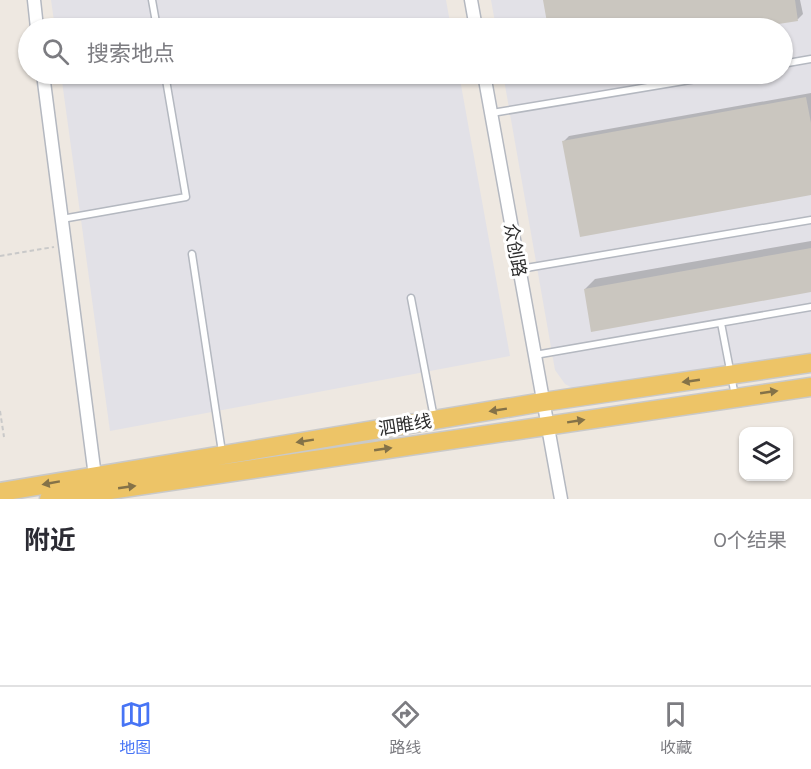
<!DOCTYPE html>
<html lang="zh">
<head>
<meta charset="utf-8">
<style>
	body { margin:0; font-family:"DM Sans","Noto Sans SC",sans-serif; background:#f7f7f7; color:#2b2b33 }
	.controls { position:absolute; right:18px; bottom:18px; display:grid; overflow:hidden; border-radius:12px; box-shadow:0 2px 4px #0004 }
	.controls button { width:54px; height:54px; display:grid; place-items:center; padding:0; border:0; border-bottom:2px solid #e1e1e2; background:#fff; color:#2b2b33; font:30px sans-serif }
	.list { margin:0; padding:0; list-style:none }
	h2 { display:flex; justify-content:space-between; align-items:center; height:78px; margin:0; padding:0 24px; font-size:26px }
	h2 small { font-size:20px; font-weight:400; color:#7c7c81 }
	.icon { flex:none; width:33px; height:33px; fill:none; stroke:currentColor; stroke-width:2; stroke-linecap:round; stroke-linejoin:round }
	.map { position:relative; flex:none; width:811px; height:499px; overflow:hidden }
	.search { position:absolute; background:#fff; box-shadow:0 2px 4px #0004; left:18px; right:18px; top:18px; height:66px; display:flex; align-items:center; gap:15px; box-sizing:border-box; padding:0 21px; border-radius:33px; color:#7c7c81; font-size:22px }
	.sheet { height:186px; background:#fff }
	nav { display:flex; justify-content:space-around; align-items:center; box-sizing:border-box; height:84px; border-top:2px solid #e1e1e2; background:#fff; font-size:16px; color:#7c7c81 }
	nav a { display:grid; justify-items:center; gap:3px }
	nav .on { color:#4774f5 }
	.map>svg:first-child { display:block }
	.industrial { fill:#e2e1e7 }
	.shadow { fill:#0003 }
	.building { fill:#cac6bf }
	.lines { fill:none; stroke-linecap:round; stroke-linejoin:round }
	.service-casing { stroke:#b4b8c0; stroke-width:9 }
	.minor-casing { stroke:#b4b8c0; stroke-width:15 }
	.primary-casing { stroke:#c9c9c9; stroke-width:21 }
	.path { stroke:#c9c9c9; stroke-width:2; stroke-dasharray:4.5 3; stroke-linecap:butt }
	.service { stroke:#fff; stroke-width:6 }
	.minor { stroke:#fff; stroke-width:12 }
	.primary { stroke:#edc467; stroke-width:18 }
	.oneway { fill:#847248 }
	.labels { text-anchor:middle; stroke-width:6; stroke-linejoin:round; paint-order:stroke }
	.street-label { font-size:18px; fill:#2e2e2e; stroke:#fff }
</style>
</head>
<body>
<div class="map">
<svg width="811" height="499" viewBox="0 0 811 499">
	<rect width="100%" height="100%" fill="#eee8e1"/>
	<path class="industrial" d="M 51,0 L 446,0 L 451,28 L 55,28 Z
		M 491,0 L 811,0 L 811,358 L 578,391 L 565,384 L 555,370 L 503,74 L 782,74 L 782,28 L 496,28 Z
		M 61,74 L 459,74 L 510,356 L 110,431 Z"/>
	<path class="shadow" d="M 544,0 L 800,0 L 803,14 L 798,19 L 744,28 L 549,28 Z
		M 811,93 L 811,194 L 564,141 L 569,136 Z
		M 811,241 L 811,291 L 585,289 L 595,279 Z"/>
	<path class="building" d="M 543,0 L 795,0 L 798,21 L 752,28 L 548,28 Z
		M 806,97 L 811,123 L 811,195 L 580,237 L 562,141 Z
		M 811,248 L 811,292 L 591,332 L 584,289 Z"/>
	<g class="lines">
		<defs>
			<path id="service" d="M 152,0 L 157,28
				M 782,64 L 811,59
				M 492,113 L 726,74
				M 62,219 L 186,197 L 165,74
				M 192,254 L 222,452
				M 520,269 L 811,220
				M 411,298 L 434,418
				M 721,323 L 735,396
				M 535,355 L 811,307"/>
			<path id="minor" d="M 34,0 L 37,28
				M 471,0 L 476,28
				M 43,74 L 96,484
				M 484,74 L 561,499"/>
			<path id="primary" d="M 0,492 L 543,402 L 811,363
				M 49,499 L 811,387"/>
		</defs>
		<use href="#service" class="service-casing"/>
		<use href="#minor" class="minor-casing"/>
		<use href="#primary" class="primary-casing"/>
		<path class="path" d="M 0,256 L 54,247
			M 0,411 L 4,437"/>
		<use href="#service" class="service"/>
		<use href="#minor" class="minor"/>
		<use href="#primary" class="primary"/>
	</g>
	<defs><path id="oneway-solid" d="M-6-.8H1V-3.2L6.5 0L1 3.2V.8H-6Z" transform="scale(1.5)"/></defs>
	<g class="oneway">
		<use href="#oneway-solid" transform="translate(691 381) rotate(172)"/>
		<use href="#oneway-solid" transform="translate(769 392) rotate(-8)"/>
		<use href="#oneway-solid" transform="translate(498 410) rotate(171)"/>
		<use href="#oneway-solid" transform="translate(576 421) rotate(-9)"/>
		<use href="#oneway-solid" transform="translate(305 441) rotate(171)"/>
		<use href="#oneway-solid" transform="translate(383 449) rotate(-8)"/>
		<use href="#oneway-solid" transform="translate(51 483) rotate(170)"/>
		<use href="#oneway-solid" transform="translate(127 487) rotate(-8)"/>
	</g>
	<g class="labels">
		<g class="street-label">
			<text transform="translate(515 250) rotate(80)" y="6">众创路</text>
			<text transform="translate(405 425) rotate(-9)" y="6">泗睢线</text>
		</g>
	</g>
</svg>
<div class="controls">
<button><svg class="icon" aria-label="layers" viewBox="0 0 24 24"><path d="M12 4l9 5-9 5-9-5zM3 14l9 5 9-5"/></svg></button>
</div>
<div class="search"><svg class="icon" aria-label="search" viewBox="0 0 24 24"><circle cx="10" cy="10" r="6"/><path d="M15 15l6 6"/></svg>搜索地点</div>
</div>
<section class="sheet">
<h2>附近<small>0个结果</small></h2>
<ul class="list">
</ul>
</section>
<nav>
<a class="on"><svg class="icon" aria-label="map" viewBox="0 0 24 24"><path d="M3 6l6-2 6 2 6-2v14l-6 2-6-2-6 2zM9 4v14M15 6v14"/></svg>地图</a>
<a><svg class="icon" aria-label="directions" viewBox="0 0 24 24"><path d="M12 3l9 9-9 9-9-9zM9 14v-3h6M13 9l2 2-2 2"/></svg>路线</a>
<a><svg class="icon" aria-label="saved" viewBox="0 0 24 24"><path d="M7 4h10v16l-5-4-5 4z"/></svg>收藏</a>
</nav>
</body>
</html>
